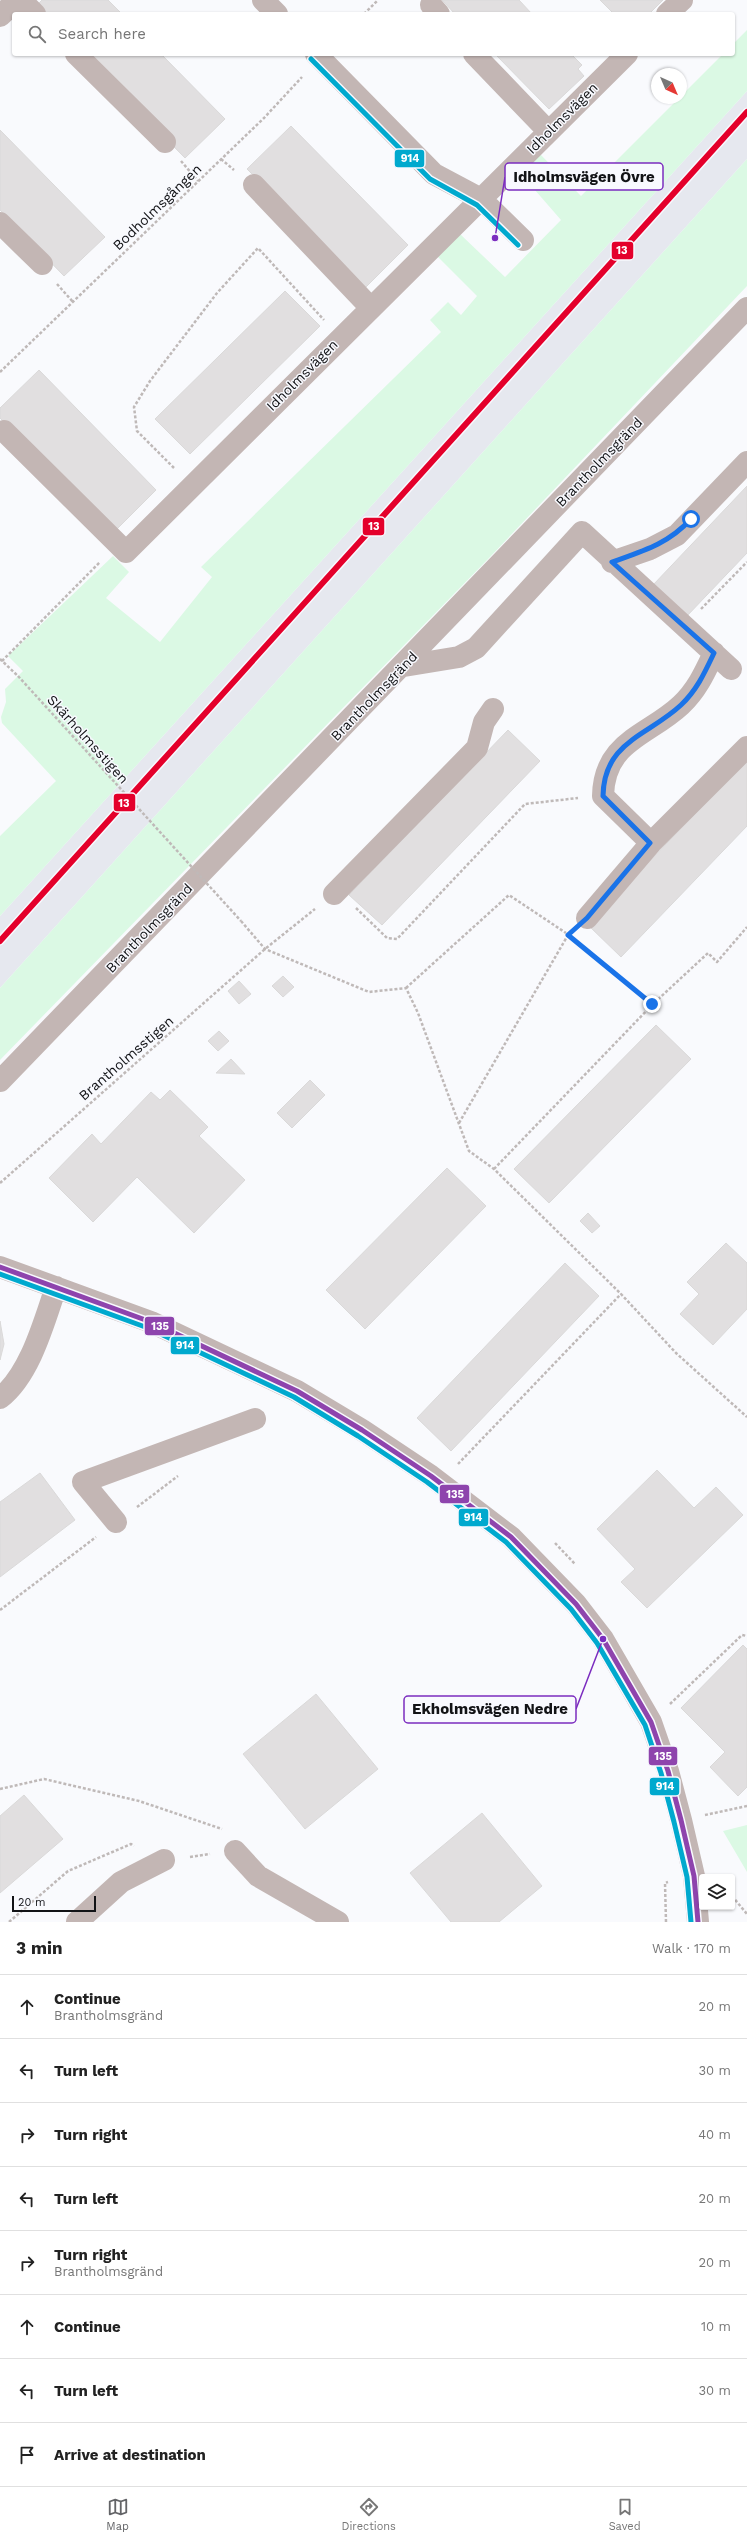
<!DOCTYPE html>
<html lang="en">
<head>
<meta charset="utf-8">
<style>
	body { margin:0; font-family:"Work Sans",sans-serif; background:#f6f6f6; color:#222 }
	.controls { position:absolute; right:12px; bottom:12px; display:grid; overflow:hidden; border-radius:4px; box-shadow:0 1px 3px #0004 }
	.controls button { width:36px; height:36px; display:grid; place-items:center; padding:0; border:0; border-bottom:1px solid #e0e0e0; background:#fff; color:#222; font:20px sans-serif }
	.compass { position:absolute; left:651px; top:68px; width:36px; height:36px; border-radius:50%; background:#fff; box-shadow:0 1px 3px #0004; rotate:136deg }
	.scale { position:absolute; left:12px; bottom:10px; width:84px; box-sizing:border-box; padding-left:4px; border:2px solid #121316; border-top:0; font-size:11px; line-height:14px; white-space:nowrap; color:#121316; -webkit-text-stroke:3px #f8f9fe; paint-order:stroke }
	.stop { position:absolute; width:12px; height:12px; margin:-9px; border:3px solid #1a73e8; border-radius:50%; background:#fff }
	.stop.end { background:#1a73e8; border-color:#fff; box-shadow:0 1px 4px #0008 }
	.list { margin:0; padding:0; list-style:none }
	h2 { display:flex; justify-content:space-between; align-items:center; height:52px; margin:0; padding:0 16px; font-size:17px }
	h2 small { font-size:13px; font-weight:400; color:#767676 }
	.list li { display:grid; grid-template-columns:26px 1fr auto; gap:12px; align-items:center; box-sizing:border-box; height:64px; padding:0 16px; border-top:1px solid #e0e0e0 }
	.list b { display:block; font-size:15px; white-space:nowrap }
	.list p { margin:0; font-size:13px; white-space:nowrap; color:#767676 }
	.list em { font-size:13px; font-style:normal; color:#767676 }
	.icon { flex:none; width:22px; height:22px; fill:none; stroke:currentColor; stroke-width:2; stroke-linecap:round; stroke-linejoin:round }
	.map { position:relative; flex:none; width:747px; height:1922px; overflow:hidden }
	.search { position:absolute; background:#fff; box-shadow:0 1px 3px #0004; left:12px; right:12px; top:12px; height:44px; display:flex; align-items:center; gap:10px; box-sizing:border-box; padding:0 14px; border-radius:4px; color:#767676; font-size:15px }
	.sheet { height:564px; background:#fff }
	nav { display:flex; justify-content:space-around; align-items:center; box-sizing:border-box; height:56px; border-top:1px solid #e0e0e0; background:#fff; font-size:11px; color:#767676 }
	nav a { display:grid; justify-items:center; gap:2px }
	nav .on { color:#636467 }
	.map>svg:first-child { display:block }
	.built { fill:#e6e8ef }
	.green { fill:#dbf9e4 }
	.building { fill:#e1dfe0; stroke:#dad9d9 }
	.lines { fill:none; stroke-linecap:round; stroke-linejoin:round }
	.path { stroke:#bfb9b8; stroke-width:2.5; stroke-dasharray:3 2; stroke-linecap:butt }
	.minor { stroke:#c3b6b4; stroke-width:22 }
	.path-bridge { stroke:#bfb9b8; stroke-width:2.5; stroke-dasharray:3 2; stroke-linecap:butt }
	.bus-1-casing { stroke:#f8f9fe; stroke-width:8 }
	.bus-2-casing { stroke:#f8f9fe; stroke-width:8 }
	.bus-1 { stroke:#8e44ad; stroke-width:5 }
	.bus-2 { stroke:#00a9ce; stroke-width:5 }
	.metro-1-casing { stroke:#f8f9fe; stroke-width:9 }
	.metro-1 { stroke:#e4002b; stroke-width:6 }
	.route { stroke:#1a73e8; stroke-width:5 }
	.labels { text-anchor:middle; stroke-width:3; stroke-linejoin:round; paint-order:stroke }
	.street-label { font-size:14px; fill:#121316; stroke:#f8f9fe }
	.leader { fill:none; stroke:#7b2cbf; stroke-width:1.5 }
	.callout-dot { fill:#7b2cbf; stroke:#f8f9fe; stroke-width:1.5 }
	.callout { fill:#f8f9fe; stroke:#7b2cbf; stroke-width:1.5 }
	.callout-label { font-size:15px; text-anchor:middle; font-weight:bold; fill:#121316 }
	.line-badge { stroke:#f8f9fe; stroke-width:1.5 }
	.badge-label { font-size:11px; text-anchor:middle; font-weight:bold; fill:#fff }
</style>
</head>
<body>
<div class="map">
<svg width="747" height="1922" viewBox="0 0 747 1922">
	<rect width="100%" height="100%" fill="#f9fafd"/>
	<path class="built" d="M 747,91 L 747,159 L 0,988 L 0,916 Z"/>
	<path class="green" d="M 747,30 L 747,91 L 0,916 L 0,836 L 56,781 L 2,723 L 1,717 L 6,702 L 5,689 L 23,671 L 8,656 L 113,556 L 129,572 L 106,598 L 160,642 L 212,577 L 201,567 L 441,332 L 430,320 L 448,302 L 461,315 L 477,296 L 437,256 L 460,234 L 505,277 L 561,220 L 521,174 L 540,154 L 581,196 L 723,54 L 733,54 L 733,44 Z
		M 747,159 L 747,286 L 490,557 L 0,1060 L 0,988 Z
		M 747,1825 L 747,1872 L 723,1831 Z"/>
	<path class="building" d="M 42,0 L 108,0 L 122,14 L 43,14 L 36,6 Z
		M 442,0 L 519,0 L 532,14 L 455,14 Z
		M 600,0 L 663,0 L 649,14 L 614,14 Z
		M 83,54 L 161,54 L 225,119 L 185,158 Z
		M 495,54 L 571,54 L 582,65 L 578,69 L 584,76 L 549,109 Z
		M 291,126 L 408,245 L 365,288 L 247,169 Z
		M 0,130 L 105,237 L 64,276 L 0,210 Z
		M 285,291 L 320,326 L 190,454 L 155,419 Z
		M 39,370 L 156,490 L 113,533 L 0,418 L 0,408 Z
		M 747,486 L 747,553 L 686,617 L 653,585 Z
		M 508,730 L 540,761 L 382,925 L 349,895 Z
		M 747,760 L 747,826 L 621,957 L 588,925 Z
		M 283,976 L 294,987 L 283,997 L 272,986 Z
		M 239,981 L 251,994 L 239,1004 L 228,991 Z
		M 656,1025 L 691,1059 L 549,1203 L 514,1169 Z
		M 219,1031 L 229,1041 L 218,1051 L 208,1041 Z
		M 231,1059 L 245,1074 L 216,1073 Z
		M 310,1080 L 325,1095 L 292,1128 L 277,1113 Z
		M 170,1090 L 208,1127 L 199,1136 L 245,1180 L 194,1233 L 137,1177 L 93,1222 L 49,1178 L 92,1134 L 101,1144 L 151,1092 L 160,1100 Z
		M 447,1168 L 486,1206 L 365,1329 L 326,1290 Z
		M 588,1213 L 600,1226 L 592,1233 L 580,1221 Z
		M 726,1243 L 747,1263 L 747,1309 L 713,1345 L 680,1314 L 699,1294 L 687,1282 Z
		M 565,1263 L 599,1296 L 451,1451 L 417,1418 Z
		M 0,1321 L 4,1344 L 0,1360 Z
		M 657,1470 L 694,1508 L 716,1487 L 743,1515 L 647,1608 L 621,1582 L 635,1569 L 597,1529 Z
		M 40,1473 L 75,1520 L 0,1577 L 0,1502 Z
		M 743,1645 L 747,1649 L 747,1787 L 738,1796 L 710,1767 L 725,1752 L 681,1708 Z
		M 316,1694 L 378,1769 L 305,1829 L 243,1754 Z
		M 24,1795 L 63,1839 L 0,1893 L 0,1816 Z
		M 482,1813 L 542,1886 L 499,1922 L 451,1922 L 410,1873 Z"/>
	<g class="lines">
		<path class="path" d="M 364,14 L 378,0
			M 221,159 L 234,170
			M 181,161 L 198,181
			M 57,284 L 73,302
			M 0,372 L 264,118 L 302,77
			M 174,468 L 137,431 L 134,407 L 150,381 L 217,293 L 258,248 L 324,320
			M 701,609 L 747,562
			M 0,659 L 18,676
			M 2,661 L 100,562
			M 356,908 L 387,938 L 397,939 L 525,804 L 578,798
			M 241,921 L 265,949 L 369,992 L 406,988 L 418,1013 L 469,1151 L 494,1169 L 621,1294 L 676,1353 L 747,1417
			M 577,942 L 653,1004 L 708,953 L 717,962 L 747,927
			M 406,988 L 509,895 L 566,933
			M 459,1123 L 568,935
			M 494,1169 L 653,1004
			M 0,1183 L 265,949 L 315,909
			M 458,1464 L 621,1294
			M 137,1507 L 178,1476
			M 555,1543 L 575,1564
			M 0,1610 L 96,1537
			M 670,1704 L 742,1635 L 747,1636
			M 0,1789 L 44,1779 L 139,1801 L 222,1829
			M 705,1815 L 747,1806
			M 190,1857 L 210,1854
			M 732,1896 L 747,1914
			M 9,1922 L 68,1871 L 131,1844 L 134,1846
			M 666,1922 L 665,1883 L 668,1882"/>
		<path class="minor" d="M 21,0 L 35,14
			M 263,0 L 277,14
			M 431,5 L 439,14
			M 667,14 L 682,0
			M 0,16 L 17,0
			M 76,54 L 165,142
			M 316,54 L 434,174 L 481,199 L 523,240
			M 474,54 L 548,131
			M 254,185 L 370,307
			M 0,223 L 42,264
			M 4,431 L 126,552 L 627,54
			M 612,562 L 650,549 L 677,535 L 747,462
			M 404,666 L 459,657 L 476,648 L 582,532 L 731,669
			M 651,843 L 603,796 C 604,741 648,736 681,705 C 697,690 705,672 714,653
			M 334,894 L 477,748 L 484,722 L 493,709
			M 587,918 L 651,843 L 747,747
			M 0,1081 L 747,308
			M 0,1267 L 151,1322 L 297,1391 L 362,1430 L 431,1476 L 511,1537 L 576,1604 L 603,1639 L 651,1722 L 668,1771 L 681,1820 L 694,1876 L 698,1922
			M 0,1398 C 30,1375 44,1322 56,1287
			M 116,1522 L 83,1482 L 255,1419
			M 235,1851 L 258,1876 L 338,1922
			M 77,1922 L 121,1882 L 164,1860"/>
		<path class="path-bridge" d="M 18,676 L 241,921"/>
		<defs>
			<path id="bus-1" d="M 0,1267 L 151,1322 L 297,1391 L 362,1430 L 431,1476 L 511,1537 L 576,1604 L 603,1639 L 651,1722 L 668,1771 L 681,1820 L 694,1876 L 698,1922"/>
			<path id="bus-2" d="M 311,59 L 430,179 L 477,205 L 518,245
				M 0,1274 L 148,1328 L 294,1397 L 358,1436 L 427,1482 L 506,1542 L 571,1609 L 597,1643 L 645,1725 L 661,1773 L 674,1822 L 687,1877 L 691,1922"/>
		</defs>
		<use href="#bus-1" class="bus-1-casing"/>
		<use href="#bus-2" class="bus-2-casing"/>
		<use href="#bus-1" class="bus-1"/>
		<use href="#bus-2" class="bus-2"/>
		<defs>
			<path id="metro-1" d="M 0,941 L 747,112"/>
		</defs>
		<use href="#metro-1" class="metro-1-casing"/>
		<use href="#metro-1" class="metro-1"/>
	</g>
	<g class="lines">
		<path class="route" d="M 652,1004 L 568,935 L 587,918 L 650,843 L 603,796 C 604,741 648,736 681,705 C 697,690 705,672 714,653 L 612,562 C 643,551 668,544 691,519"/>
	</g>
	<g class="labels">
		<g class="street-label">
			<text transform="translate(562 118) rotate(-45)" y="5">Idholmsvägen</text>
			<text transform="translate(157 207) rotate(-44)" y="5">Bodholmsgången</text>
			<text transform="translate(302 375) rotate(-45)" y="5">Idholmsvägen</text>
			<text transform="translate(599 462) rotate(-46)" y="5">Brantholmsgränd</text>
			<text transform="translate(374 696) rotate(-46)" y="5">Brantholmsgränd</text>
			<text transform="translate(88 739) rotate(48)" y="5">Skärholmsstigen</text>
			<text transform="translate(149 928) rotate(-46)" y="5">Brantholmsgränd</text>
			<text transform="translate(126 1058) rotate(-41)" y="5">Brantholmsstigen</text>
		</g>
	</g>
	<path class="leader" d="M495 238L505 177M603 1639L576 1709"/>
	<g class="callout-dot">
		<circle cx="495" cy="238" r="4"/>
		<circle cx="603" cy="1639" r="4"/>
	</g>
	<g class="callout">
		<rect x="505" y="163" width="158" height="27" rx="4"/>
		<rect x="404" y="1696" width="172" height="27" rx="4"/>
	</g>
	<g class="callout-label">
		<text x="584" y="182">Idholmsvägen Övre</text>
		<text x="490" y="1714">Ekholmsvägen Nedre</text>
	</g>
	<g class="line-badge">
		<rect x="394" y="149" width="31" height="19" rx="4" fill="#00a9ce"/>
		<rect x="611" y="241" width="23" height="19" rx="4" fill="#e4002b"/>
		<rect x="362" y="517" width="23" height="19" rx="4" fill="#e4002b"/>
		<rect x="113" y="793" width="23" height="19" rx="4" fill="#e4002b"/>
		<rect x="144" y="1316" width="31" height="20" rx="4" fill="#8e44ad"/>
		<rect x="170" y="1336" width="30" height="19" rx="4" fill="#00a9ce"/>
		<rect x="439" y="1484" width="31" height="20" rx="4" fill="#8e44ad"/>
		<rect x="458" y="1508" width="31" height="19" rx="4" fill="#00a9ce"/>
		<rect x="648" y="1746" width="30" height="20" rx="4" fill="#8e44ad"/>
		<rect x="649" y="1777" width="31" height="19" rx="4" fill="#00a9ce"/>
	</g>
	<g class="badge-label">
		<text x="410" y="162">914</text>
		<text x="622" y="254">13</text>
		<text x="374" y="530">13</text>
		<text x="124" y="807">13</text>
		<text x="160" y="1330">135</text>
		<text x="185" y="1349">914</text>
		<text x="455" y="1498">135</text>
		<text x="473" y="1521">914</text>
		<text x="663" y="1760">135</text>
		<text x="665" y="1790">914</text>
	</g>
</svg>
<div class="controls">
<button><svg class="icon" aria-label="layers" viewBox="0 0 24 24"><path d="M12 4l9 5-9 5-9-5zM3 14l9 5 9-5"/></svg></button>
</div>
<svg class="compass" viewBox="-18 -18 36 36"><path d="M0-13l5 13h-10z" fill="#e53935"/><path d="M0 13l5-13h-10z" fill="#767676"/></svg>
<div class="scale">20 m</div>
<div class="stop" style="left:691px;top:519px"></div>
<div class="stop end" style="left:652px;top:1004px"></div>
<div class="search"><svg class="icon" aria-label="search" viewBox="0 0 24 24"><circle cx="10" cy="10" r="6"/><path d="M15 15l6 6"/></svg>Search here</div>
</div>
<section class="sheet">
<h2>3 min<small>Walk · 170 m</small></h2>
<ul class="list">
<li><svg class="icon" aria-label="ahead" viewBox="0 0 24 24"><path d="M12 20V5M6 11l6-6 6 6"/></svg><div><b>Continue</b><p>Brantholmsgränd</p></div><em>20 m</em></li>
<li><svg class="icon" aria-label="left" viewBox="0 0 24 24"><path d="M17 20v-9H6M10 6l-5 5 5 5"/></svg><div><b>Turn left</b></div><em>30 m</em></li>
<li><svg class="icon" aria-label="right" viewBox="0 0 24 24"><path d="M7 20v-9h11M14 6l5 5-5 5"/></svg><div><b>Turn right</b></div><em>40 m</em></li>
<li><svg class="icon" aria-label="left" viewBox="0 0 24 24"><path d="M17 20v-9H6M10 6l-5 5 5 5"/></svg><div><b>Turn left</b></div><em>20 m</em></li>
<li><svg class="icon" aria-label="right" viewBox="0 0 24 24"><path d="M7 20v-9h11M14 6l5 5-5 5"/></svg><div><b>Turn right</b><p>Brantholmsgränd</p></div><em>20 m</em></li>
<li><svg class="icon" aria-label="ahead" viewBox="0 0 24 24"><path d="M12 20V5M6 11l6-6 6 6"/></svg><div><b>Continue</b></div><em>10 m</em></li>
<li><svg class="icon" aria-label="left" viewBox="0 0 24 24"><path d="M17 20v-9H6M10 6l-5 5 5 5"/></svg><div><b>Turn left</b></div><em>30 m</em></li>
<li><svg class="icon" aria-label="arrive" viewBox="0 0 24 24"><path d="M6 21V4h12l-3 4 3 4H6"/></svg><div><b>Arrive at destination</b></div></li>
</ul>
</section>
<nav>
<a class="on"><svg class="icon" aria-label="map" viewBox="0 0 24 24"><path d="M3 6l6-2 6 2 6-2v14l-6 2-6-2-6 2zM9 4v14M15 6v14"/></svg>Map</a>
<a><svg class="icon" aria-label="directions" viewBox="0 0 24 24"><path d="M12 3l9 9-9 9-9-9zM9 14v-3h6M13 9l2 2-2 2"/></svg>Directions</a>
<a><svg class="icon" aria-label="saved" viewBox="0 0 24 24"><path d="M7 4h10v16l-5-4-5 4z"/></svg>Saved</a>
</nav>
</body>
</html>
